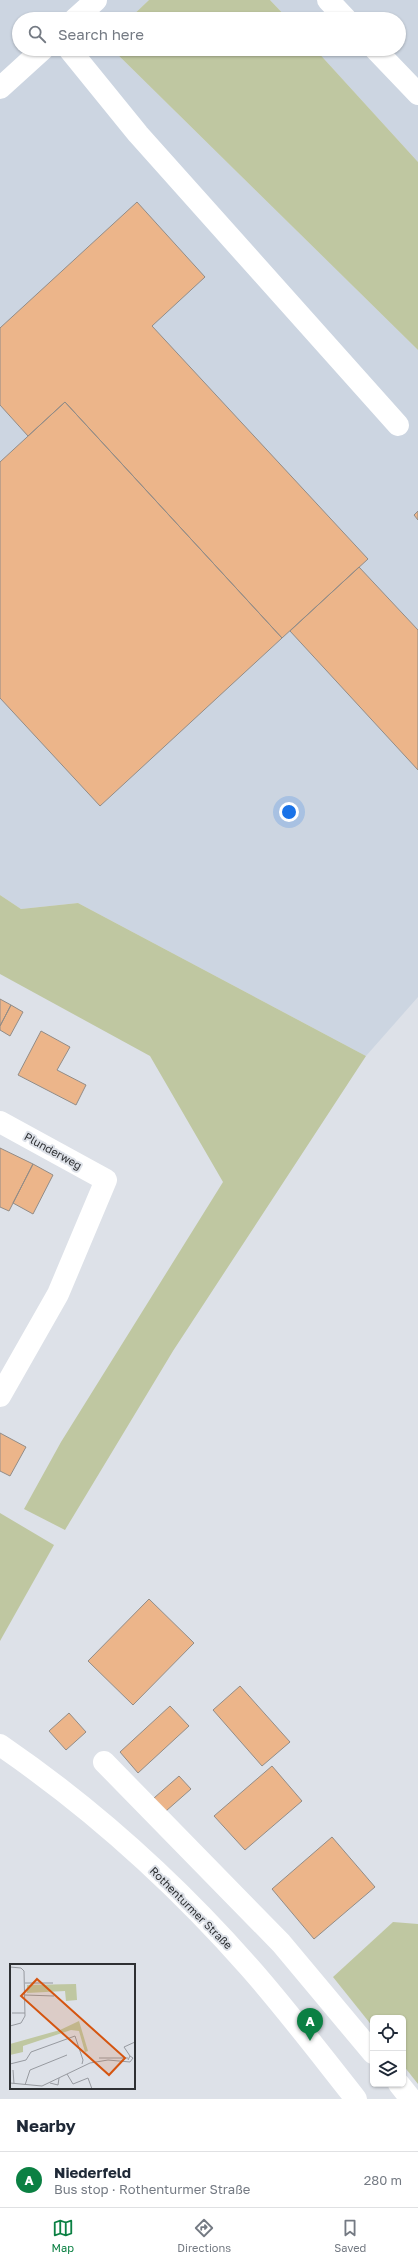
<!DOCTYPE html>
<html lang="en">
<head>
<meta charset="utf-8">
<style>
	body { margin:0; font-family:"Golos Text",sans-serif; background:#f6f6f7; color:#1f2937 }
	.controls { position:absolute; right:12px; bottom:12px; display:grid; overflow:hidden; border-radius:6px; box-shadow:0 1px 3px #0004 }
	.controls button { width:36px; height:36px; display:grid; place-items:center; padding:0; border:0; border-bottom:1px solid #e0e1e3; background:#fff; color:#1f2937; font:20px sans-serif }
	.you { position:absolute; left:289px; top:812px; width:14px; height:14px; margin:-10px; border:3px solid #fff; border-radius:50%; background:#1a73e8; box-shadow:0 0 0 6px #1a73e833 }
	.badge { display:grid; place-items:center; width:26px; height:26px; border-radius:50%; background:#0b8043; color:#fff; font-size:13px; font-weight:700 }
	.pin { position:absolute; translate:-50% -33px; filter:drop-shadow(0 1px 2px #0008) }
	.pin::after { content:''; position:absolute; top:21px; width:14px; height:12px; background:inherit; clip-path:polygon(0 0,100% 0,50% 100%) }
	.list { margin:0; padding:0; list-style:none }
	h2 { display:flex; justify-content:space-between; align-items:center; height:52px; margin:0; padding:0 16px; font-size:17px }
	h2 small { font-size:13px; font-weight:400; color:#747a83 }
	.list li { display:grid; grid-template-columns:26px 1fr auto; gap:12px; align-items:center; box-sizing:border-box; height:56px; padding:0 16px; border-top:1px solid #e0e1e3 }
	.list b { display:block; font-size:15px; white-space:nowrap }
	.list p { margin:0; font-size:13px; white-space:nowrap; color:#747a83 }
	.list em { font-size:13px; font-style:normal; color:#747a83 }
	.icon { flex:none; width:22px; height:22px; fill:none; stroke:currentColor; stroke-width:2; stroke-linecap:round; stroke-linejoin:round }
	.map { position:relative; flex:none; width:418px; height:2099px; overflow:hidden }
	.search { position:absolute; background:#fff; box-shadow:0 1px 3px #0004; left:12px; right:12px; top:12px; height:44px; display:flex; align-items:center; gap:10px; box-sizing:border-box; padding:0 14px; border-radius:22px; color:#747a83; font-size:15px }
	.sheet { height:108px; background:#fff }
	nav { display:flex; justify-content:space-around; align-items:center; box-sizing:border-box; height:56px; border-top:1px solid #e0e1e3; background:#fff; font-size:11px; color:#747a83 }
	nav a { display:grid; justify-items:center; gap:2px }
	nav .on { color:#0b8043 }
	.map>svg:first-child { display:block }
	.built { fill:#ccd5e1 }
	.green { fill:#bfc7a1 }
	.building { fill:#ecb58a; stroke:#928c87 }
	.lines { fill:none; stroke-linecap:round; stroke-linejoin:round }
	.minor { stroke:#fff; stroke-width:22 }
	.labels { text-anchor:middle; stroke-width:4; stroke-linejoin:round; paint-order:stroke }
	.street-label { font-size:11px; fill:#2e3033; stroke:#dde1e8 }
	.inset-road { fill:none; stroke:#979aa0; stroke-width:1 }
	.view { fill:#d55510; fill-opacity:0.15; stroke:#d55510; stroke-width:2 }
	.inset-edge { fill:none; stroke:#2e3033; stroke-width:2 }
</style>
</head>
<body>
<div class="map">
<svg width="418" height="2099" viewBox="0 0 418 2099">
	<rect width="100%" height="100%" fill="#dde1e8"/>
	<path class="built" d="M 0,0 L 149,0 L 129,19 L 19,19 L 19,49 L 112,49 L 418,350 L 418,997 L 366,1056 L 78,903 L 21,909 L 0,895 Z
		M 270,0 L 418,0 L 418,162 L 315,49 L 399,49 L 399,19 L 288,19 Z"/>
	<path class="green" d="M 149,0 L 270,0 L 288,19 L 129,19 Z
		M 112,49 L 315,49 L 418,162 L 418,350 Z
		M 0,895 L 21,909 L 78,903 L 366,1056 L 173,1351 L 65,1530 L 24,1509 L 61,1442 L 223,1182 L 150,1056 L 0,974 Z
		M 0,1513 L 54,1545 L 0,1641 Z
		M 393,1922 L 418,1924 L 418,2084 L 403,2065 L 403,2018 L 373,2018 L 373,2027 L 333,1977 Z"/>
	<path class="building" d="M 137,202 L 205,277 L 152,326 L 368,559 L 282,638 L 65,402 L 28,436 L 0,405 L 0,328 Z
		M 65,402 L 282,638 L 100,806 L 0,698 L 0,462 Z
		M 418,511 L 418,520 L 414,515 Z
		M 359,567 L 418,630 L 418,770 L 290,631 Z
		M 0,999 L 11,1005 L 0,1026 Z
		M 11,1005 L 23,1012 L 10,1036 L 0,1030 L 0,1026 Z
		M 41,1031 L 70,1047 L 57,1070 L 86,1085 L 76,1105 L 18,1075 Z
		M 0,1148 L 33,1164 L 9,1211 L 0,1207 Z
		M 33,1164 L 53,1175 L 33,1214 L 13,1203 Z
		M 0,1433 L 26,1447 L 10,1476 L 0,1471 Z
		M 149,1599 L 194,1643 L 133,1705 L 88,1661 Z
		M 240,1686 L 290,1742 L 262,1766 L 213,1710 Z
		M 170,1706 L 189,1726 L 138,1773 L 120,1752 Z
		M 69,1713 L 86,1732 L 66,1750 L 49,1731 Z
		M 272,1766 L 302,1801 L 245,1850 L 214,1816 Z
		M 179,1776 L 191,1789 L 166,1811 L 154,1798 Z
		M 332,1837 L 375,1887 L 314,1939 L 272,1889 Z"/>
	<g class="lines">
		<path class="minor" d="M 328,0 L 346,19
			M 75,19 L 96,0
			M 69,49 L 138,134 L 398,425
			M 375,49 L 418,94
			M 0,88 L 43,49
			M 0,1122 L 106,1180 L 58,1294 L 0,1396
			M 0,1745 C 92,1808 176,1884 250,1968 C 287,2010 321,2055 356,2099
			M 104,1762 L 281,1943 L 373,2053
			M 399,2084 L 411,2099"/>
	</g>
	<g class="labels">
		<g class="street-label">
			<text transform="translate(53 1151) rotate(29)" y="4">Plunderweg</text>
			<text transform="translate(191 1908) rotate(45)" y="4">Rothenturmer Straße</text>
		</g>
	</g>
	<g transform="translate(10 1964)">
		<rect width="125" height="125" fill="#dde1e8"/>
		<path d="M 66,20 L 67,36 L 56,37 L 55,27 L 17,29 L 17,21 ZM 69,57 L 78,87 L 75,88 L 69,67 L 61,66 L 13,82 L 13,88 L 0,91 L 0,80 L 50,66 Z" fill="#bfc7a1"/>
		<path class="inset-road" d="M 0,3 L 11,4 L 14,7 L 15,52 L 11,59 L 0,62M 15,19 L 43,19M 15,31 L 44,32M 2,49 L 15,49M 120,92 L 114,83 L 125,78M 89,94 L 118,94M 0,100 L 16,96 L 21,88 L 65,72 L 73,96 L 72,100M 3,106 L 4,120M 57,110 L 63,120 L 78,114 L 82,125M 0,119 L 32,122 L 80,99 L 98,96 L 120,98 L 123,94 L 120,92 L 118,96M 40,119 L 48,121 L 49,114M 15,121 L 20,106 L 57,91"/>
		<path class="view" d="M 27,15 L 115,94 L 99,111 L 11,32 Z"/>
		<rect width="125" height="125" class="inset-edge"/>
	</g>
</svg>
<div class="controls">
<button><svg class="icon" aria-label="locate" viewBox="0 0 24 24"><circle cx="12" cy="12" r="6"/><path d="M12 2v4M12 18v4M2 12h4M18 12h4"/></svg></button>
<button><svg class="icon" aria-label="layers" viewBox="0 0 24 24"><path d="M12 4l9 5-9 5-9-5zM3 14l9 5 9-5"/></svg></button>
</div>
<div class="you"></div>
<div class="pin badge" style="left:310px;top:2041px">A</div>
<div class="search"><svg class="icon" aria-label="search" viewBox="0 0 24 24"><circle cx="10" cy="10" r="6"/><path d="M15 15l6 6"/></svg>Search here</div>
</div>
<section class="sheet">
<h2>Nearby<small></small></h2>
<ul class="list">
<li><span class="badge">A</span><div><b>Niederfeld</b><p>Bus stop · Rothenturmer Straße</p></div><em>280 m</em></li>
</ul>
</section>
<nav>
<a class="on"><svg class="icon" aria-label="map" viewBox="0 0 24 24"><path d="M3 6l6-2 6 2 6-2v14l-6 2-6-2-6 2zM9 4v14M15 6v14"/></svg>Map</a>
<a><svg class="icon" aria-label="directions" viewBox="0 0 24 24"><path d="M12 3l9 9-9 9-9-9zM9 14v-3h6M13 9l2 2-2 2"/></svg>Directions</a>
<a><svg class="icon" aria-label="saved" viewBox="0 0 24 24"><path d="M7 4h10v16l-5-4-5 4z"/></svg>Saved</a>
</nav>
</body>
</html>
